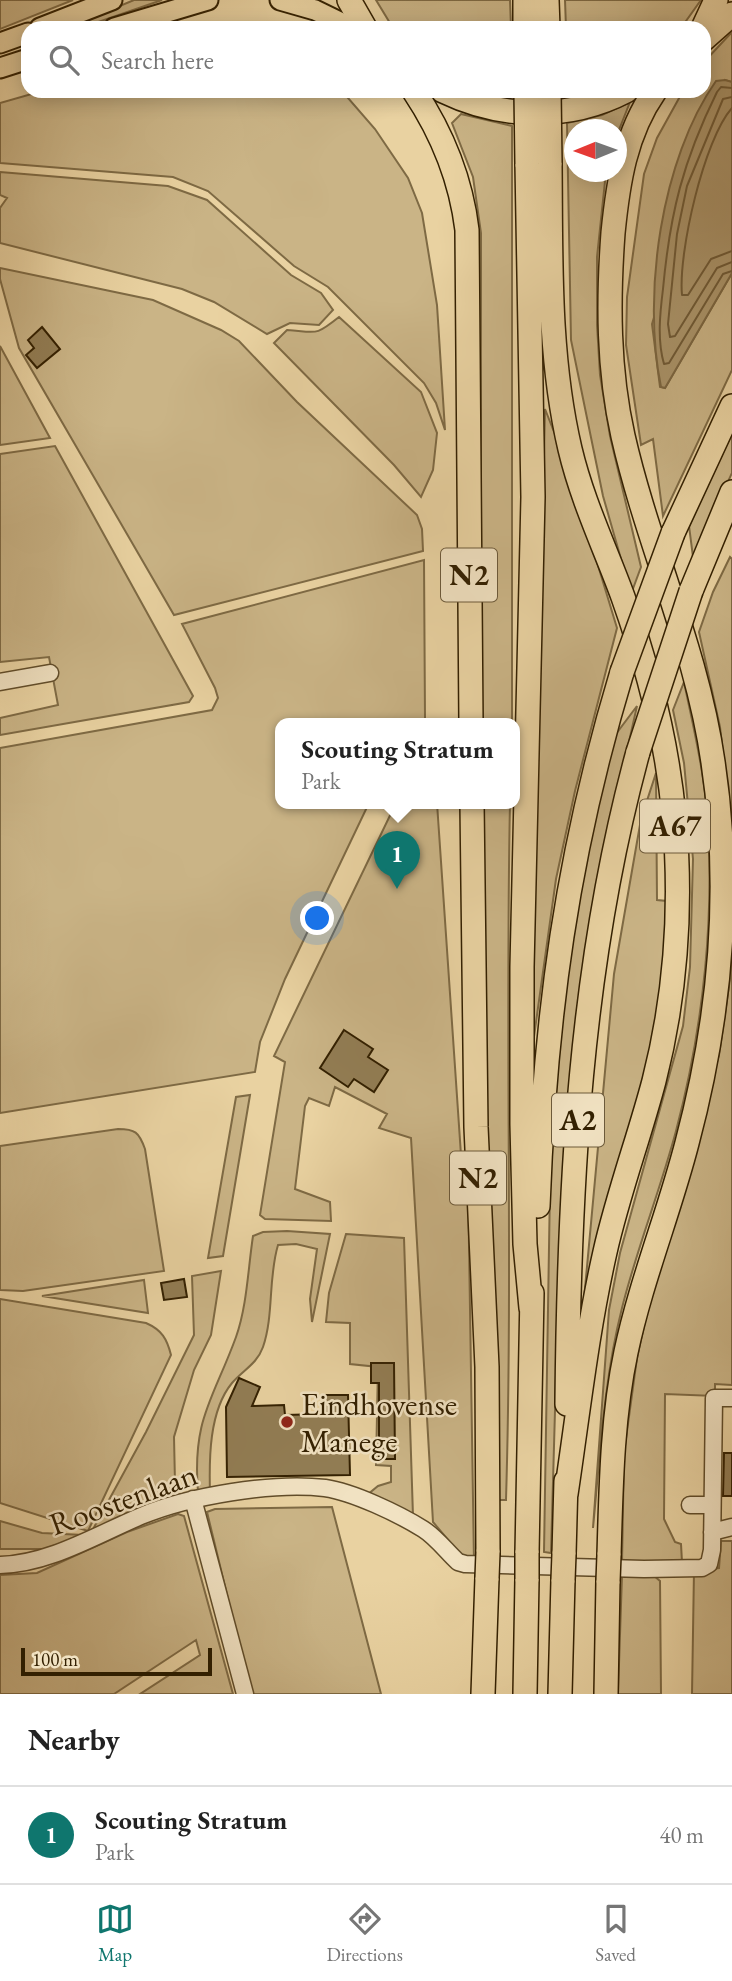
<!DOCTYPE html>
<html lang="en">
<head>
<meta charset="utf-8">
<style>
	body { margin:0; font-family:"EB Garamond",serif; background:#f2f2f2; color:#222 }
	.compass { position:absolute; left:564px; top:119px; width:63px; height:63px; border-radius:50%; background:#fff; box-shadow:0 4px 18px #0003; rotate:269deg }
	.scale { position:absolute; left:21px; bottom:18px; width:191px; box-sizing:border-box; padding-left:7px; border:4px solid #332001; border-top:0; font-size:19px; line-height:24px; white-space:nowrap; color:#332001; -webkit-text-stroke:5px #f1e2c2; paint-order:stroke }
	.you { position:absolute; left:318px; top:919px; width:24px; height:24px; margin:-18px; border:5px solid #fff; border-radius:50%; background:#1a73e8; box-shadow:0 0 0 10px #1a73e833 }
	.badge { display:grid; place-items:center; width:46px; height:46px; border-radius:50%; background:#0f766e; color:#fff; font-size:23px; font-weight:700 }
	.pin { position:absolute; translate:-50% -58px; filter:drop-shadow(0 2px 4px #0008) }
	.pin::after { content:''; position:absolute; top:37px; width:24px; height:21px; background:inherit; clip-path:polygon(0 0,100% 0,50% 100%) }
	.popup { position:absolute; left:275px; top:718px; width:245px; height:91px; box-sizing:border-box; display:grid; place-content:center; border-radius:14px; background:#fff; filter:drop-shadow(0 2px 5px #0005); font-size:23px; white-space:nowrap; color:#767676 }
	.popup b { font-size:26px; color:#222 }
	.popup::after { content:''; position:absolute; left:50%; top:100%; margin-left:-14px; border:14px solid transparent; border-top-color:#fff }
	.list { margin:0; padding:0; list-style:none }
	h2 { display:flex; justify-content:space-between; align-items:center; height:91px; margin:0; padding:0 28px; font-size:30px }
	h2 small { font-size:23px; font-weight:400; color:#767676 }
	.list li { display:grid; grid-template-columns:46px 1fr auto; gap:21px; align-items:center; box-sizing:border-box; height:98px; padding:0 28px; border-top:2px solid #e0e0e0 }
	.list b { display:block; font-size:26px; white-space:nowrap }
	.list p { margin:0; font-size:23px; white-space:nowrap; color:#767676 }
	.list em { font-size:23px; font-style:normal; color:#767676 }
	.icon { flex:none; width:38px; height:38px; fill:none; stroke:currentColor; stroke-width:2; stroke-linecap:round; stroke-linejoin:round }
	.map { position:relative; flex:none; width:732px; height:1694px; overflow:hidden }
	.search { position:absolute; background:#fff; box-shadow:0 4px 18px #0003; left:21px; right:21px; top:21px; height:77px; display:flex; align-items:center; gap:18px; box-sizing:border-box; padding:0 24px; border-radius:21px; color:#767676; font-size:26px }
	.sheet { height:189px; background:#fff }
	nav { display:flex; justify-content:space-around; align-items:center; box-sizing:border-box; height:98px; border-top:2px solid #e0e0e0; background:#fff; font-size:19px; color:#767676 }
	nav a { display:grid; justify-items:center; gap:4px }
	nav .on { color:#0f766e }
	.map>svg:first-child { display:block }
	.green { fill:#cab486; stroke:#7e6a44; stroke-width:2 }
	.water { fill:#ab956b; stroke:#7b6641; stroke-width:2 }
	.lines { fill:none; stroke-linecap:round; stroke-linejoin:round }
	.shore { stroke:#6f5a36; stroke-width:2 }
	.building { fill:#927d54; stroke:#332001; stroke-width:2 }
	.minor-casing { stroke:#604c29; stroke-width:19 }
	.major-casing { stroke:#332001; stroke-width:23 }
	.highway-casing { stroke:#332001; stroke-width:26 }
	.minor { stroke:#f1e2c2; stroke-width:16 }
	.major { stroke:#e9d2a1; stroke-width:19 }
	.highway { stroke:#e9d2a1; stroke-width:23 }
	.highway-bridge-casing { stroke:#332001; stroke-width:26; stroke-linecap:butt }
	.highway-bridge { stroke:#e9d2a1; stroke-width:23 }
	.poi-dot { fill:#8f2418; stroke:#f1e2c2; stroke-width:2.5 }
	.labels { text-anchor:middle; stroke-width:5; stroke-linejoin:round; paint-order:stroke }
	.shield { fill:#f1e2c2; stroke:#6c5a3b; stroke-width:2 }
	.shield-label { font-size:30px; font-weight:bold; fill:#332001 }
	.poi-label { font-size:32px; fill:#332001; stroke:#f1e2c2; text-anchor:start }
	.street-label { font-size:32px; fill:#332001; stroke:#f1e2c2 }
</style>
</head>
<body>
<div class="map">
<svg width="732" height="1694" viewBox="0 0 732 1694">
	<rect width="100%" height="100%" fill="#e9d2a1"/>
	<filter id="stains"><feTurbulence type="fractalNoise" baseFrequency=".00286" numOctaves="4"/><feColorMatrix values="0 0 0 0 .2 0 0 0 0 .09 0 0 0 0 .02 0 0 0 .5 -.17"/></filter>
	<radialGradient id="worn" r=".72"><stop offset=".6" stop-color="#630" stop-opacity="0"/><stop offset="1" stop-color="#630" stop-opacity=".3"/></radialGradient>
	<path class="green" d="M 0,0 L 73,0 L 0,29 Z
		M 134,0 L 162,0 L 81,28 L 67,28 Z
		M 376,0 L 510,0 L 511,28 L 393,28 Z
		M 565,0 L 701,0 L 681,28 L 566,28 Z
		M 732,32 L 732,82 L 725,80 L 652,324 L 660,387 L 665,388 L 732,273 L 732,370 L 663,516 L 653,439 L 641,445 L 626,345 L 627,297 L 644,174 L 657,138 L 683,91 L 704,91 L 704,62 Z
		M 42,91 L 342,91 L 375,129 L 408,178 L 422,213 L 437,305 L 445,430 L 436,403 L 424,383 L 328,287 L 294,266 L 208,191 L 173,177 L 0,163 L 0,103 Z
		M 630,102 L 617,135 L 616,130 L 574,130 L 574,172 L 606,172 L 597,257 L 597,325 L 600,375 L 610,436 L 641,567 L 631,594 L 603,496 L 571,340 L 567,123 L 602,115 Z
		M 461,114 L 512,126 L 512,723 L 481,723 L 481,233 L 473,177 L 452,123 Z
		M 0,172 L 168,186 L 207,200 L 291,275 L 321,293 L 333,310 L 319,325 L 290,323 L 267,334 L 214,302 L 182,289 L 0,243 L 0,208 L 7,198 L 0,195 Z
		M 0,268 L 153,300 L 221,330 L 239,341 L 297,402 L 417,515 L 422,529 L 423,551 L 174,615 L 19,348 L 0,279 Z
		M 339,317 L 421,392 L 437,433 L 433,470 L 421,497 L 394,465 L 274,343 L 287,330 C 317,332 314,337 339,317 Z
		M 0,346 L 50,438 L 0,445 Z
		M 545,409 L 569,470 L 617,628 L 575,791 L 556,879 L 531,1058 Z
		M 732,433 L 732,473 L 693,557 L 689,526 Z
		M 55,446 L 193,696 L 189,702 L 0,735 L 0,718 L 58,705 L 49,657 L 0,662 L 0,454 Z
		M 730,557 L 732,559 L 732,833 L 720,727 L 699,632 L 713,592 Z
		M 424,560 L 425,719 L 422,723 L 280,723 L 280,803 L 369,803 L 285,979 L 260,1042 L 255,1072 L 0,1113 L 0,748 L 212,710 L 218,698 L 215,688 L 182,624 Z
		M 684,682 C 692,721 702,761 706,801 C 716,910 704,1025 676,1131 C 660,1191 637,1248 622,1308 C 604,1379 600,1455 593,1528 L 609,1310 L 620,1253 L 683,1026 L 690,967 L 693,859 L 684,763 L 673,710 Z
		M 637,706 L 596,889 L 583,968 L 558,1304 L 551,1553 L 544,1552 L 551,1126 L 564,967 L 610,742 Z
		M 656,773 L 657,900 L 667,901 L 667,964 L 659,1016 L 583,1310 L 614,974 L 641,819 Z
		M 396,803 L 437,803 L 461,1155 L 468,1183 L 474,1562 L 460,1554 L 433,1522 L 411,1138 L 379,1128 L 387,1114 L 335,1087 L 329,1106 L 309,1098 L 305,1106 L 295,1189 L 330,1202 L 331,1221 L 265,1219 L 260,1215 L 285,1062 L 274,1056 Z
		M 482,803 L 510,803 C 505,1036 513,1268 506,1500 L 495,1500 L 483,1126 Z
		M 732,872 L 732,1385 L 715,1384 L 715,1396 L 665,1394 L 664,1519 L 675,1542 L 681,1544 L 682,1562 L 622,1562 L 624,1453 L 637,1358 L 649,1303 L 719,1055 L 732,965 L 729,922 Z
		M 250,1095 L 223,1256 L 208,1258 L 236,1097 Z
		M 118,1129 C 135,1129 139,1132 145,1149 L 164,1271 L 23,1291 L 0,1290 L 0,1146 Z
		M 287,1231 L 330,1234 L 312,1322 L 310,1299 L 317,1249 L 296,1244 L 278,1245 C 268,1278 274,1315 263,1347 C 257,1364 243,1370 232,1383 C 209,1411 209,1459 210,1493 L 198,1492 C 192,1419 213,1400 236,1337 C 247,1306 248,1269 253,1236 L 263,1232 Z
		M 346,1234 L 404,1238 L 413,1516 L 367,1495 L 378,1486 L 391,1482 L 391,1466 L 376,1465 L 378,1367 L 350,1364 L 350,1323 L 326,1322 L 329,1293 Z
		M 221,1271 L 211,1335 L 194,1370 L 174,1437 L 175,1483 L 171,1493 L 92,1531 L 146,1432 L 194,1335 L 192,1276 Z
		M 144,1280 L 148,1313 L 42,1296 Z
		M 0,1299 L 146,1323 C 162,1330 167,1339 171,1355 L 88,1531 L 0,1503 Z
		M 332,1507 L 381,1694 L 251,1694 L 207,1512 L 215,1509 Z
		M 178,1514 L 184,1516 L 233,1694 L 140,1694 L 200,1655 L 196,1640 L 114,1694 L 0,1694 L 0,1575 L 37,1573 L 127,1532 Z
		M 0,1521 L 42,1533 L 84,1535 L 45,1549 L 0,1549 Z
		M 721,1541 L 732,1541 L 732,1694 L 692,1694 L 694,1571 L 719,1568 Z
		M 622,1575 L 653,1575 L 660,1581 L 661,1694 L 618,1694 Z"/>
	<path class="water" d="M 725,80 L 732,82 L 732,273 L 665,388 L 661,387 C 642,295 661,159 716,81 Z"/>
	<g class="lines">
		<path class="shore" d="M 732,88 L 721,87 L 717,92 C 683,161 670,213 663,289 C 660,313 657,340 664,364 L 669,363 L 723,274 L 732,271
			M 732,97 L 723,99 L 687,186 L 677,234 L 668,324 L 670,337 L 675,336 L 717,268 L 732,262
			M 732,108 C 704,139 678,253 682,295 L 688,295 L 711,259 L 732,251"/>
	</g>
	<path class="building" d="M 42,327 L 60,349 L 37,368 L 26,355 L 34,348 L 28,340 Z
		M 344,1030 L 373,1049 L 368,1057 L 388,1070 L 374,1092 L 354,1079 L 348,1087 L 320,1068 Z
		M 184,1279 L 187,1297 L 164,1300 L 161,1283 Z
		M 371,1363 L 394,1363 L 395,1459 L 379,1459 L 379,1383 L 371,1383 Z
		M 239,1378 L 260,1387 L 252,1406 L 284,1405 L 285,1415 L 322,1414 L 323,1395 L 348,1395 L 350,1475 L 227,1477 L 226,1407 Z
		M 724,1453 L 732,1453 L 732,1496 L 723,1496 Z"/>
	<g class="lines">
		<defs>
			<path id="minor" d="M 0,682 L 50,673
				M 193,1499 L 245,1694
				M 690,1505 L 712,1505
				M 712,1532 L 732,1527
				M 0,1565 C 49,1564 96,1535 141,1516 C 189,1496 272,1482 325,1488 C 353,1492 399,1514 423,1529 C 436,1537 447,1552 458,1562 L 465,1564 L 644,1569 L 702,1568 L 709,1564 L 712,1550 L 714,1398 L 732,1398"/>
			<path id="major" d="M 280,0 L 315,10 L 352,28
				M 40,28 L 112,0
				M 114,28 L 208,0
				M 0,43 L 28,33
				M 0,68 L 28,59"/>
			<path id="highway" d="M 349,0 L 365,28
				M 525,0 L 525,28
				M 547,0 L 548,28
				M 703,28 L 716,0
				M 704,39 L 732,14
				M 414,91 C 442,133 461,180 467,230 L 471,723
				M 443,91 C 501,119 568,121 626,91
				M 550,163 C 551,259 548,355 570,449 C 582,500 605,548 623,597 C 648,667 667,742 674,816 C 682,904 676,995 654,1081 C 639,1138 618,1194 605,1252 C 587,1331 578,1414 566,1494
				M 527,164 L 533,497 L 522,967 L 522,1124 L 525,1244 L 531,1308
				M 673,533 L 732,406
				M 691,591 L 732,492
				M 472,803 L 476,1127 L 487,1367 L 488,1552
				M 538,1206 C 545,1016 567,854 622,672
				M 567,1404 C 569,1185 580,964 638,752
				M 527,1553 L 532,1293
				M 564,1554 L 566,1481
				M 609,1555 C 611,1488 612,1418 626,1352 C 641,1281 669,1213 687,1143 C 720,1019 732,889 713,762 C 697,649 648,546 623,436 C 608,369 608,301 613,233 C 618,183 625,134 655,91
				M 483,1694 L 487,1578
				M 525,1694 L 527,1579
				M 560,1694 L 563,1580
				M 606,1694 L 608,1581"/>
		</defs>
		<use href="#minor" class="minor-casing"/>
		<use href="#major" class="major-casing"/>
		<use href="#highway" class="highway-casing"/>
		<use href="#minor" class="minor"/>
		<use href="#major" class="major"/>
		<use href="#highway" class="highway"/>
		<defs>
			<path id="highway-bridge" d="M 526,91 L 527,164
				M 549,91 L 550,163
				M 622,672 L 673,533
				M 638,752 L 691,591
				M 487,1578 L 488,1552
				M 527,1579 L 527,1553
				M 563,1580 L 564,1554
				M 608,1581 L 609,1555"/>
		</defs>
		<use href="#highway-bridge" class="highway-bridge-casing"/>
		<use href="#highway-bridge" class="highway-bridge"/>
	</g>
	<circle class="poi-dot" cx="287" cy="1422" r="7"/>
	<g class="labels">
		<g class="shield">
			<rect x="441" y="548.5" width="56" height="53" rx="5"/>
			<rect x="640" y="799.5" width="70" height="53" rx="5"/>
			<rect x="552" y="1093.5" width="52" height="53" rx="5"/>
			<rect x="450" y="1151.5" width="56" height="53" rx="5"/>
		</g>
		<g class="shield-label">
			<text x="469" y="585">N2</text>
			<text x="675" y="836">A67</text>
			<text x="578" y="1130">A2</text>
			<text x="478" y="1188">N2</text>
		</g>
		<g class="poi-label">
			<text x="301" y="1415">Eindhovense<tspan x="301" dy="37">Manege</tspan></text>
		</g>
		<g class="street-label">
			<text transform="translate(123 1499) rotate(-20)" y="11">Roostenlaan</text>
		</g>
	</g>
	<rect width="100%" height="100%" filter="url(#stains)"/>
	<rect width="100%" height="100%" fill="url(#worn)"/>
</svg>
<svg class="compass" viewBox="-18 -18 36 36"><path d="M0-13l5 13h-10z" fill="#e53935"/><path d="M0 13l5-13h-10z" fill="#767676"/></svg>
<div class="scale">100 m</div>
<div class="you"></div>
<div class="pin badge" style="left:397px;top:889px">1</div>
<div class="popup"><b>Scouting Stratum</b>Park</div>
<div class="search"><svg class="icon" aria-label="search" viewBox="0 0 24 24"><circle cx="10" cy="10" r="6"/><path d="M15 15l6 6"/></svg>Search here</div>
</div>
<section class="sheet">
<h2>Nearby<small></small></h2>
<ul class="list">
<li><span class="badge">1</span><div><b>Scouting Stratum</b><p>Park</p></div><em>40 m</em></li>
</ul>
</section>
<nav>
<a class="on"><svg class="icon" aria-label="map" viewBox="0 0 24 24"><path d="M3 6l6-2 6 2 6-2v14l-6 2-6-2-6 2zM9 4v14M15 6v14"/></svg>Map</a>
<a><svg class="icon" aria-label="directions" viewBox="0 0 24 24"><path d="M12 3l9 9-9 9-9-9zM9 14v-3h6M13 9l2 2-2 2"/></svg>Directions</a>
<a><svg class="icon" aria-label="saved" viewBox="0 0 24 24"><path d="M7 4h10v16l-5-4-5 4z"/></svg>Saved</a>
</nav>
</body>
</html>
